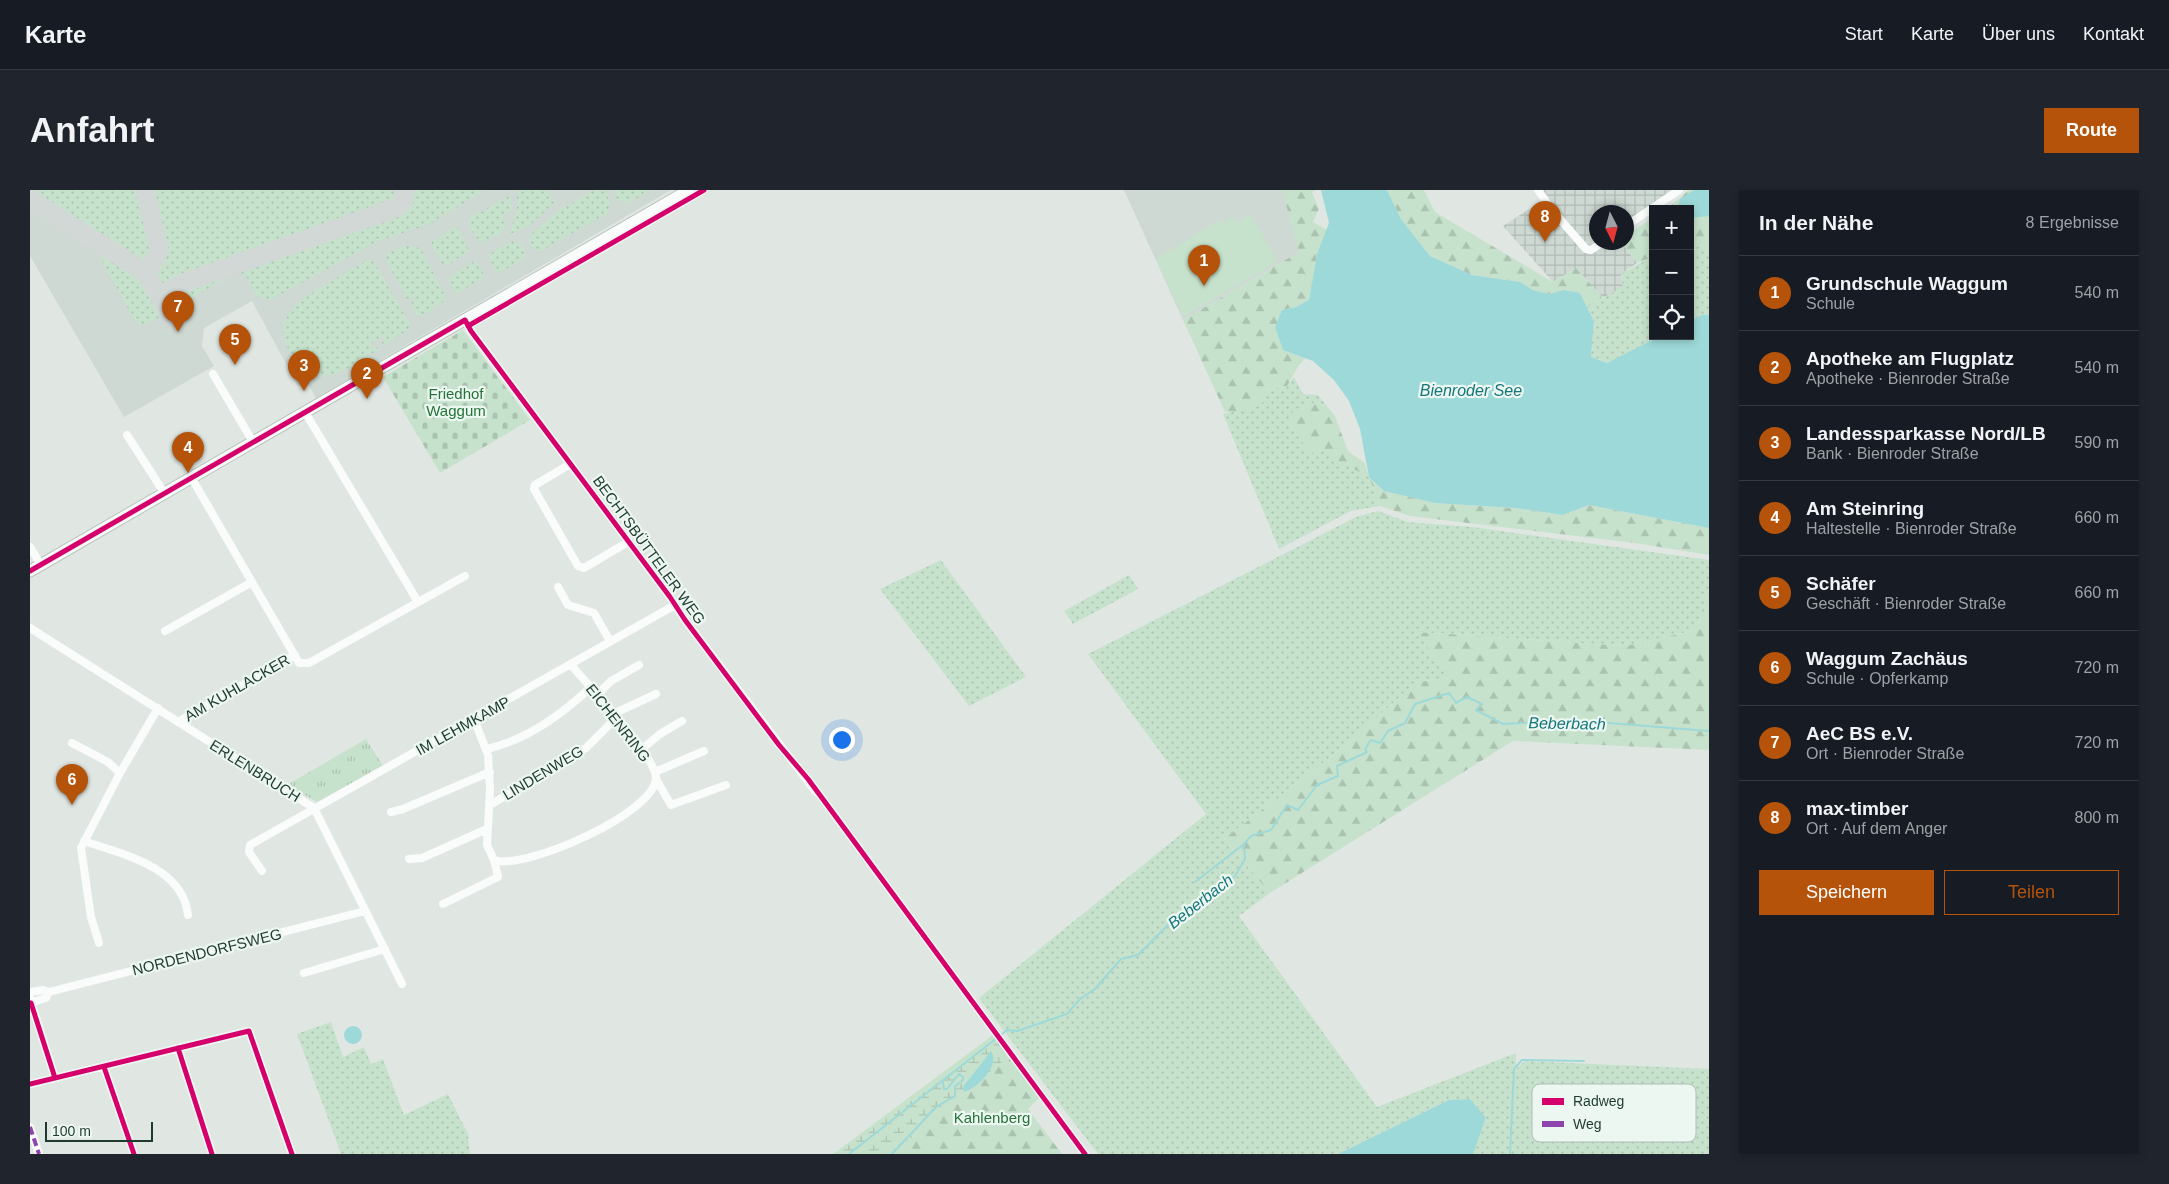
<!DOCTYPE html>
<html lang="de">
<head>
<meta charset="utf-8">
<style>
	body { margin:0; font-family:Helvetica,sans-serif; background:#20242c; color:#f1f3f6 }
	.controls { position:absolute; right:15px; top:15px; display:grid; overflow:hidden; border-radius:0px; box-shadow:0 2px 8px #0003 }
	.controls button { width:45px; height:45px; display:grid; place-items:center; padding:0; border:0; border-bottom:1px solid #363941; background:#171b24; color:#f1f3f6; font:25px sans-serif }
	.compass { position:absolute; left:1559px; top:15px; width:45px; height:45px; border-radius:50%; background:#171b24; box-shadow:0 2px 8px #0003; rotate:174deg }
	.scale { position:absolute; left:15px; bottom:12px; width:108px; box-sizing:border-box; padding-left:5px; border:2px solid #1e3a2f; border-top:0; font-size:14px; line-height:18px; white-space:nowrap; color:#1e3a2f; -webkit-text-stroke:4px #edf7f1; paint-order:stroke }
	.you { position:absolute; left:811px; top:549px; width:18px; height:18px; margin:-12px; border:4px solid #fff; border-radius:50%; background:#1a73e8; box-shadow:0 0 0 8px #1a73e833 }
	.badge { display:grid; place-items:center; width:32px; height:32px; border-radius:50%; background:#b45309; color:#fff; font-size:16px; font-weight:700 }
	.pin { position:absolute; translate:-50% -41px; filter:drop-shadow(0 1px 2px #0008) }
	.pin::after { content:''; position:absolute; top:26px; width:18px; height:15px; background:inherit; clip-path:polygon(0 0,100% 0,50% 100%) }
	.list { margin:0; padding:0; list-style:none }
	h2 { display:flex; justify-content:space-between; align-items:center; height:65px; margin:0; padding:0 20px; font-size:21px }
	h2 small { font-size:16px; font-weight:400; color:#9ea1a6 }
	.list li { display:grid; grid-template-columns:32px 1fr auto; gap:15px; align-items:center; box-sizing:border-box; height:75px; padding:0 20px; border-top:1px solid #363941 }
	.list b { display:block; font-size:19px; white-space:nowrap }
	.list p { margin:0; font-size:16px; white-space:nowrap; color:#9ea1a6 }
	.list em { font-size:16px; font-style:normal; color:#9ea1a6 }
	.actions { display:flex; gap:10px; padding:15px 20px }
	.actions a { flex:1; padding:11px 0; border:1px solid #b45309; border-radius:0px; text-align:center; font-size:18px; color:#b45309 }
	.actions .main { background:#b45309; color:#fff }
	.icon { flex:none; width:28px; height:28px; fill:none; stroke:currentColor; stroke-width:2; stroke-linecap:round; stroke-linejoin:round }
	.map { position:relative; flex:none; width:1679px; height:964px; overflow:hidden; border-radius:0px }
	header { display:flex; align-items:center; gap:30px; box-sizing:border-box; height:70px; padding:0 25px; background:#171b24; border-bottom:1px solid #363941 }
	header strong { font-size:24px }
	nav { display:flex; gap:28px; margin-inline-start:auto; font-size:18px }
	.intro { display:flex; align-items:center; justify-content:space-between; box-sizing:border-box; height:120px; padding:0 30px }
	h1 { margin:0; font-size:35px }
	.button { padding:12px 22px; border-radius:0px; background:#b45309; color:#fff; font-size:18px; font-weight:700 }
	main { display:flex; gap:30px; padding:0 30px }
	aside { flex:1; background:#171b24; border-radius:0px; box-shadow:0 2px 8px #0003 }
	.map>svg:first-child { display:block }
	.built { fill:#cdd9d2 }
	.industrial { fill:url(#industrial-grid) }
	.grass { fill:url(#grass-dots) }
	.forest { fill:url(#forest-firs) }
	.wetland { fill:url(#wetland-marsh) }
	.cemetery { fill:url(#cemetery-stones) }
	.park { fill:url(#park-tufts) }
	.pitch { fill:#c7e2cc }
	.water { fill:#9dd9d8 }
	.lines { fill:none; stroke-linecap:round; stroke-linejoin:round }
	.stream { stroke:#9dd9d8; stroke-width:2 }
	.taxiway { stroke:#d2d8d6; stroke-width:19 }
	.secondary-casing { stroke:#b9c4be; stroke-width:13 }
	.street { stroke:#fafbfb; stroke-width:8 }
	.secondary { stroke:#fafbfb; stroke-width:11 }
	.quiet { stroke:#8e44ad; stroke-width:4; stroke-dasharray:8 4; stroke-linecap:butt }
	.cycleway-casing { stroke:#edf7f1; stroke-width:8 }
	.cycleway { stroke:#d6006c; stroke-width:5 }
	.labels { text-anchor:middle; stroke-width:4.5; stroke-linejoin:round; paint-order:stroke }
	.park-label { font-size:15px; fill:#257439; stroke:#edf7f1 }
	.street-label { font-size:15px; fill:#1e3a2f; stroke:#edf7f1 }
	.water-label { font-size:16px; font-style:italic; fill:#14767a; stroke:#edf7f1 }
	.key { fill:#edf7f1; stroke:#afbeb7; stroke-width:1 }
	.key-label { font-size:14px; fill:#1e3a2f }
</style>
</head>
<body>
<header>
<strong>Karte</strong>
<nav><a>Start</a><a>Karte</a><a>Über uns</a><a>Kontakt</a></nav>
</header>
<div class="intro"><h1>Anfahrt</h1><a class="button">Route</a></div>
<main>
<div class="map">
<svg width="1679" height="964" viewBox="0 0 1679 964">
	<defs>
		<pattern id="industrial-grid" width="8" height="8" patternUnits="userSpaceOnUse" patternTransform="scale(1.25)"><rect width="8" height="8" fill="#cdd9d2"/><path d="M0 4h8M4 0v8" fill="none" stroke="#b0bbb5"/></pattern>
		<pattern id="grass-dots" width="8" height="8" patternUnits="userSpaceOnUse" patternTransform="scale(1.25)"><rect width="8" height="8" fill="#c7e2cc"/><path d="M2 2h.1M6 6h.1" fill="none" stroke="#aac3b0" stroke-width="1.8" stroke-linecap="round"/></pattern>
		<pattern id="forest-firs" width="22" height="20" patternUnits="userSpaceOnUse" patternTransform="scale(1.25)"><rect width="22" height="20" fill="#c7e2cc"/><path d="M5 1l3.5 6h-7zM16 11l3.5 6h-7z" fill="#aac3b0"/></pattern>
		<pattern id="wetland-marsh" width="20" height="14" patternUnits="userSpaceOnUse" patternTransform="scale(1.25)"><rect width="20" height="14" fill="#c7e2cc"/><path d="M1 5h8M5 5V1M11 12h8M15 12V8" fill="none" stroke="#aac3b0"/></pattern>
		<pattern id="cemetery-stones" width="16" height="16" patternUnits="userSpaceOnUse" patternTransform="scale(1.25)"><rect width="16" height="16" fill="#c7e2cc"/><path d="M2 7V4a2 2 0 0 1 4 0v3zM10 15v-3a2 2 0 0 1 4 0v3z" fill="#aac3b0"/></pattern>
		<pattern id="park-tufts" width="24" height="20" patternUnits="userSpaceOnUse" patternTransform="scale(1.25)"><rect width="24" height="20" fill="#c7e2cc"/><path d="M3 7l-1-3M5 7V3M7 7l1-3M15 17l-1-3M17 17v-4M19 17l1-3" fill="none" stroke="#aac3b0"/></pattern>
	</defs>
	<rect width="100%" height="100%" fill="#e0e7e3"/>
	<path class="built" d="M 0,0 L 641,0 L 286,208 L 277,192 L 268,196 L 222,111 L 174,138 L 172,156 L 184,176 L 94,227 L 0,66 Z
		M 1094,0 L 1253,0 L 1269,62 L 1153,130 Z"/>
	<path class="industrial" d="M 1512,0 L 1645,0 L 1597,32 L 1596,22 L 1566,22 L 1566,52 L 1592,53 L 1607,73 L 1591,84 L 1593,97 L 1579,106 L 1572,107 L 1546,78 L 1523,92 L 1473,36 L 1516,8 Z"/>
	<path class="grass" d="M 0,0 L 455,0 L 398,35 L 348,51 L 244,108 L 236,110 L 227,106 C 221,97 220,84 207,82 L 115,135 L 108,134 L 103,128 L 69,65 L 58,47 L 0,10 Z
		M 487,0 L 519,0 L 524,13 L 499,36 L 480,44 L 487,17 Z
		M 564,0 L 575,0 L 580,13 L 578,23 L 511,61 L 502,59 L 499,52 L 500,45 L 527,22 Z
		M 583,0 L 621,0 L 597,14 L 595,10 L 588,12 Z
		M 481,5 L 482,20 L 475,23 L 472,32 L 478,31 L 470,44 L 450,53 L 438,35 L 439,28 Z
		M 424,37 L 429,39 L 439,61 L 419,74 L 413,75 L 401,53 Z
		M 482,51 L 491,53 L 496,63 L 495,68 L 471,82 L 466,81 L 458,65 Z
		M 380,55 L 391,59 L 416,107 L 413,112 L 392,126 L 386,125 L 380,114 L 385,110 L 384,107 L 377,110 L 355,68 L 358,62 Z
		M 1621,55 L 1623,55 L 1623,146 L 1630,146 L 1578,173 L 1561,167 L 1564,131 L 1557,116 L 1593,97 L 1591,84 L 1619,68 Z
		M 1668,55 L 1679,60 L 1679,125 L 1672,125 L 1660,131 L 1660,65 Z
		M 341,70 L 345,73 L 380,134 L 379,139 L 354,156 L 351,154 L 354,150 L 352,147 L 341,153 L 342,157 L 347,156 L 348,160 C 333,168 317,182 300,185 C 288,188 277,182 269,173 C 231,132 269,110 303,90 C 315,83 328,73 341,70 Z
		M 443,72 L 448,73 L 455,87 L 427,104 L 420,94 L 419,87 Z
		M 1264,187 L 1273,204 L 1288,205 L 1296,215 L 1289,216 L 1259,232 L 1279,262 L 1296,261 L 1304,269 L 1339,287 L 1350,316 L 1321,321 L 1249,359 L 1193,224 L 1208,220 L 1235,200 L 1257,196 Z
		M 1348,321 L 1378,332 L 1443,337 L 1679,370 L 1679,398 L 1666,440 L 1596,456 L 1388,442 L 1418,487 L 1385,493 L 1319,553 L 1194,649 L 1240,703 L 1209,726 L 1347,917 L 1486,863 L 1486,879 L 1495,871 L 1679,879 L 1679,964 L 1443,964 L 1456,928 L 1440,909 L 1419,910 L 1308,964 L 1068,964 L 949,808 L 1176,624 L 1058,464 L 1326,327 Z
		M 911,370 L 996,487 L 939,516 L 850,399 Z
		M 1099,385 L 1108,399 L 1043,434 L 1034,421 Z
		M 301,832 L 313,867 L 334,857 L 341,874 L 353,869 L 374,925 L 418,904 L 438,944 L 440,964 L 311,964 L 267,844 Z"/>
	<path class="forest" d="M 1252,0 L 1287,0 L 1282,2 L 1289,19 L 1283,32 L 1297,40 L 1287,64 L 1279,111 L 1266,117 L 1252,120 L 1253,160 L 1276,168 L 1269,175 L 1257,196 L 1235,200 L 1235,211 L 1221,220 L 1195,222 L 1153,130 L 1269,62 Z
		M 1357,0 L 1394,0 L 1405,22 L 1523,92 L 1546,78 L 1572,107 L 1569,111 L 1557,116 L 1550,103 L 1534,100 L 1519,104 L 1503,100 L 1490,92 L 1442,85 L 1400,66 L 1371,29 Z
		M 1659,0 L 1679,0 L 1679,60 L 1668,55 L 1660,65 L 1660,19 L 1636,19 Z
		M 1623,27 L 1623,55 L 1619,62 L 1619,68 L 1607,73 L 1592,53 L 1596,52 L 1597,45 Z
		M 1277,211 L 1289,216 L 1296,215 L 1305,226 L 1318,261 L 1335,273 L 1339,287 L 1354,301 L 1405,313 L 1485,318 L 1533,325 L 1559,315 L 1679,338 L 1679,365 L 1605,353 L 1380,326 L 1350,316 L 1339,287 L 1304,269 L 1296,261 L 1279,263 L 1259,232 L 1262,223 Z
		M 1679,398 L 1679,560 L 1483,551 L 1240,703 L 1194,649 L 1319,553 L 1385,493 L 1417,487 L 1387,442 L 1596,456 L 1666,440 Z
		M 978,867 L 1011,906 L 998,919 L 1032,964 L 862,964 Z"/>
	<path class="wetland" d="M 963,845 L 978,867 L 862,964 L 803,964 Z"/>
	<path class="cemetery" d="M 433,140 L 500,230 L 410,283 L 353,187 Z"/>
	<path class="park" d="M 336,549 L 353,576 L 287,612 L 257,595 Z"/>
	<path class="pitch" d="M 1220,24 L 1248,71 L 1153,127 L 1126,69 L 1187,31 L 1190,34 L 1202,27 L 1206,33 Z"/>
	<path class="water" d="M 1291,0 L 1357,0 L 1371,29 L 1400,66 L 1442,85 L 1490,92 L 1503,100 L 1519,104 L 1534,100 L 1550,103 L 1564,131 L 1561,167 L 1577,173 L 1630,146 L 1660,146 L 1660,131 L 1672,125 L 1679,125 L 1679,338 L 1559,315 L 1533,325 L 1485,318 L 1405,313 L 1354,301 L 1339,287 L 1330,239 L 1319,211 L 1304,190 L 1283,171 L 1253,160 L 1245,137 L 1252,120 L 1266,117 L 1279,110 L 1287,64 L 1299,33 Z
		M 1664,0 L 1679,0 L 1679,26 L 1660,28 L 1660,19 L 1647,19 L 1650,9 Z
		M314 845a9 9 0 1 1 18 0a9 9 0 1 1-18 0Z
		M 961,861 C 971,875 947,899 934,902 L 933,897 Z
		M 1440,909 L 1456,928 L 1443,964 L 1308,964 L 1419,910 Z"/>
	<g class="lines">
		<path class="stream" d="M 1165,692 L 1214,654
			M 819,964 L 977,840 L 987,841 L 1037,824 L 1050,809 L 1065,799 L 1091,769 L 1108,765 L 1142,731 L 1205,686 L 1215,669 L 1214,654 L 1221,646 L 1241,640 L 1257,615 L 1268,620 L 1287,595 L 1308,586 L 1307,576 L 1337,562 L 1335,559 L 1341,550 L 1350,553 L 1358,541 L 1375,533 L 1385,514 L 1419,503 L 1426,513 L 1437,507 L 1452,514 L 1446,520 L 1473,534 L 1507,532 L 1520,536 L 1534,530 L 1550,536 L 1566,532 L 1679,541
			M 862,964 L 906,917 L 925,906 L 925,896 L 933,890 L 933,887 L 929,884 L 917,899 L 914,899 L 913,892
			M 1480,964 L 1484,879 L 1492,870 L 1554,871"/>
		<path class="taxiway" d="M 115,0 L 129,59 L 127,66 L 116,83
			M 0,9 L 116,83 L 144,132
			M 129,106 L 156,92 L 368,17 L 374,10 L 374,0"/>
		<defs>
			<path id="secondary" d="M 0,381 L 659,0"/>
		</defs>
		<use href="#secondary" class="secondary-casing"/>
		<path class="street" d="M 1508,0 L 1522,20 L 1556,59 L 1561,60 L 1573,52
			M 1596,36 L 1649,0
			M 435,130 L 441,141 L 640,407 L 655,430 L 786,602
			M 183,184 L 223,252
			M 275,222 L 388,412
			M 97,245 L 135,304
			M 540,274 L 505,295 L 504,299 L 548,376 L 554,378 L 598,352
			M 161,287 L 269,473 L 279,473 L 435,386
			M 0,357 L 11,375
			M 528,397 L 538,415 L 564,423 L 580,451
			M 0,438 L 284,618 L 372,794
			M 135,441 L 222,392
			M 567,505 L 581,491 L 609,475
			M 583,524 L 626,504
			M 444,529 L 458,565 L 460,599 L 457,655 L 464,670 C 494,681 628,622 626,587 C 624,564 558,495 541,475
			M 148,532 L 265,465
			M 42,553 L 78,572 L 90,583
			M 457,559 C 497,550 531,525 560,498
			M 611,560 L 630,544 L 652,531
			M 625,582 L 674,561
			M 626,589 L 641,615 L 696,595
			M 460,615 L 556,558 L 586,528
			M 361,622 L 373,619 L 460,582
			M 54,651 C 91,664 153,676 158,725
			M 379,669 L 392,668 L 457,639
			M 232,681 L 219,662 L 220,655 L 645,415
			M 413,714 L 468,687 L 464,670
			M 69,753 L 61,727 L 51,658 L 90,583 L 128,518
			M 274,783 L 355,759
			M 0,802 L 13,800 L 19,802 L 16,808 L 0,813
			M 19,802 L 335,721
			M 0,808 L 25,888
			M 148,858 L 182,964
			M 74,877 L 104,964
			M 0,894 L 219,841 L 262,964
			M 0,937 L 9,964"/>
		<use href="#secondary" class="secondary"/>
		<path class="quiet" d="M 0,937 L 9,964"/>
		<defs>
			<path id="cycleway" d="M 438,136 L 674,0
				M 0,381 L 435,130 L 441,141 L 640,407 L 655,430 L 749,555 L 778,589 L 1055,964
				M 1,813 L 25,888
				M 148,858 L 182,964
				M 74,877 L 104,964
				M 0,894 L 219,841 L 262,964"/>
		</defs>
		<use href="#cycleway" class="cycleway-casing"/>
		<use href="#cycleway" class="cycleway"/>
	</g>
	<g class="labels">
		<g class="park-label">
			<text x="426" y="209">Friedhof<tspan x="426" dy="17">Waggum</tspan></text>
			<text x="962" y="933">Kahlenberg</text>
		</g>
		<g class="street-label">
			<text transform="translate(619 360) rotate(54)" y="5">BECHTSBÜTTELER WEG</text>
			<text transform="translate(207 498) rotate(-30)" y="5">AM KUHLACKER</text>
			<text transform="translate(588 533) rotate(52)" y="5">EICHENRING</text>
			<text transform="translate(433 536) rotate(-29)" y="5">IM LEHMKAMP</text>
			<text transform="translate(225 581) rotate(32)" y="5">ERLENBRUCH</text>
			<text transform="translate(513 583) rotate(-31)" y="5">LINDENWEG</text>
			<text transform="translate(177 762) rotate(-14)" y="5">NORDENDORFSWEG</text>
		</g>
		<g class="water-label">
			<text x="1441" y="206">Bienroder See</text>
			<text transform="translate(1537 533) rotate(1)" y="6">Beberbach</text>
			<text transform="translate(1170 711) rotate(-38)" y="6">Beberbach</text>
		</g>
	</g>
	<rect x="1502" y="894" width="164" height="58" rx="8" class="key"/>
	<rect x="1512" y="908" width="22" height="7" fill="#d6006c"/>
	<rect x="1512" y="931" width="22" height="6" fill="#8e44ad"/>
	<g class="key-label">
		<text x="1543" y="916">Radweg</text>
		<text x="1543" y="939">Weg</text>
	</g>
</svg>
<div class="controls">
<button>+</button>
<button>−</button>
<button><svg class="icon" aria-label="locate" viewBox="0 0 24 24"><circle cx="12" cy="12" r="6"/><path d="M12 2v4M12 18v4M2 12h4M18 12h4"/></svg></button>
</div>
<svg class="compass" viewBox="-18 -18 36 36"><path d="M0-13l5 13h-10z" fill="#e53935"/><path d="M0 13l5-13h-10z" fill="#9ea1a6"/></svg>
<div class="scale">100 m</div>
<div class="you"></div>
<div class="pin badge" style="left:1174px;top:96px">1</div>
<div class="pin badge" style="left:337px;top:209px">2</div>
<div class="pin badge" style="left:274px;top:201px">3</div>
<div class="pin badge" style="left:158px;top:283px">4</div>
<div class="pin badge" style="left:205px;top:175px">5</div>
<div class="pin badge" style="left:42px;top:615px">6</div>
<div class="pin badge" style="left:148px;top:142px">7</div>
<div class="pin badge" style="left:1515px;top:52px">8</div>
</div>
<aside>
<h2>In der Nähe<small>8 Ergebnisse</small></h2>
<ul class="list">
<li><span class="badge">1</span><div><b>Grundschule Waggum</b><p>Schule</p></div><em>540 m</em></li>
<li><span class="badge">2</span><div><b>Apotheke am Flugplatz</b><p>Apotheke · Bienroder Straße</p></div><em>540 m</em></li>
<li><span class="badge">3</span><div><b>Landessparkasse Nord/LB</b><p>Bank · Bienroder Straße</p></div><em>590 m</em></li>
<li><span class="badge">4</span><div><b>Am Steinring</b><p>Haltestelle · Bienroder Straße</p></div><em>660 m</em></li>
<li><span class="badge">5</span><div><b>Schäfer</b><p>Geschäft · Bienroder Straße</p></div><em>660 m</em></li>
<li><span class="badge">6</span><div><b>Waggum Zachäus</b><p>Schule · Opferkamp</p></div><em>720 m</em></li>
<li><span class="badge">7</span><div><b>AeC BS e.V.</b><p>Ort · Bienroder Straße</p></div><em>720 m</em></li>
<li><span class="badge">8</span><div><b>max-timber</b><p>Ort · Auf dem Anger</p></div><em>800 m</em></li>
</ul>
<div class="actions"><a class="main">Speichern</a><a>Teilen</a></div>
</aside>
</main>
</body>
</html>
